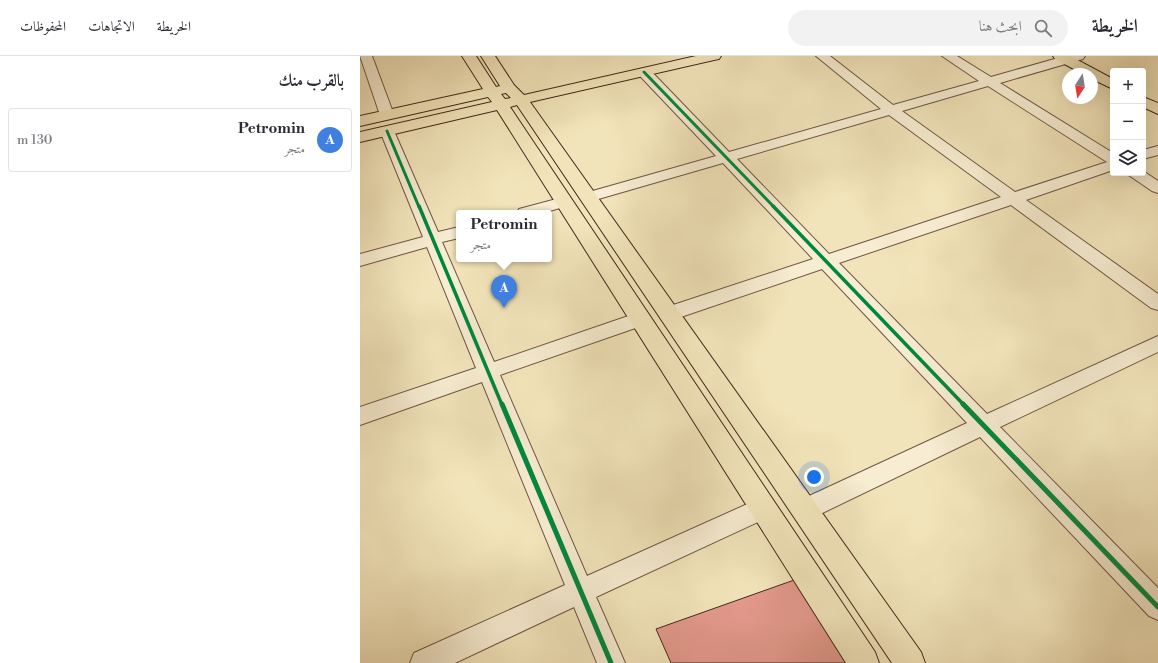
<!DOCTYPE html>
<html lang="ar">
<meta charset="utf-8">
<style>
body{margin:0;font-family:"Libre Bodoni",Amiri,serif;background:#f2f2f3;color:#2b2b33;direction:rtl}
.controls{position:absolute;right:12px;top:12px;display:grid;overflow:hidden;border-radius:4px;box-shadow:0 4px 16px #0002}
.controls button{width:36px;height:36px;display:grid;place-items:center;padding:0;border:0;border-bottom:1px solid #e1e1e2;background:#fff;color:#2b2b33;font:20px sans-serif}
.compass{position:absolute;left:702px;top:12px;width:36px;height:36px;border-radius:50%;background:#fff;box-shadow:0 4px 16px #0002;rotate:192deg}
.you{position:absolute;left:454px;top:421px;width:14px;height:14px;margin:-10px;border:3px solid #fff;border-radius:50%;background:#1a73e8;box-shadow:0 0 0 6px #1a73e833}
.badge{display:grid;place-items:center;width:26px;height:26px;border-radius:50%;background:#8f2418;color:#fff;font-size:13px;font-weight:700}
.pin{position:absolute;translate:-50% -33px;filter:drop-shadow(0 1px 2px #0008)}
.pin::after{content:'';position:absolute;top:21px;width:14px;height:12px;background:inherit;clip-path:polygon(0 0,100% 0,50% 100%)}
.popup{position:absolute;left:96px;top:154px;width:96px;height:52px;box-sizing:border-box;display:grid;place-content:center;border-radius:4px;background:#fff;filter:drop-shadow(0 1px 3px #0005);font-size:13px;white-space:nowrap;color:#7c7c81}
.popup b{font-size:15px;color:#2b2b33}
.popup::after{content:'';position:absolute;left:50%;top:100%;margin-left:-8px;border:8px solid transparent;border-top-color:#fff}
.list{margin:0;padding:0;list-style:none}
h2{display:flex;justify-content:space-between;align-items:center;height:52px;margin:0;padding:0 16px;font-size:17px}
h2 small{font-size:13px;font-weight:400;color:#7c7c81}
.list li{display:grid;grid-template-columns:26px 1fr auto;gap:12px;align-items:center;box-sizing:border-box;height:64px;margin:0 8px 8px;padding:0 8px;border:1px solid #e1e1e2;border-radius:4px}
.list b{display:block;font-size:15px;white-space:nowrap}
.list p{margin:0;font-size:13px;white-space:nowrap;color:#7c7c81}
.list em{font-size:13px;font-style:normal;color:#7c7c81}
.icon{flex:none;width:22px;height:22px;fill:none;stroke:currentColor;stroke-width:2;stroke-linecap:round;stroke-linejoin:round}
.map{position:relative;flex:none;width:798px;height:607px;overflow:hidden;direction:ltr}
header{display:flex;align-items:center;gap:24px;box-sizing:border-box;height:56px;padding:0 20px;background:#fff;border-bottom:1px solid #e1e1e2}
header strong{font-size:19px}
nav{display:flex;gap:22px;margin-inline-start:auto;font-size:14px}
.search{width:280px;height:36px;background:#f2f2f3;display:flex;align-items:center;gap:10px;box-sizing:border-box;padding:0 14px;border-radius:22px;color:#7c7c81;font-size:15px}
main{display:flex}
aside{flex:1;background:#fff}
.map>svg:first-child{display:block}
.building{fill:#e3998c;stroke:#45271c}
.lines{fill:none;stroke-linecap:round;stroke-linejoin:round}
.minor-casing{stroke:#705644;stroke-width:2}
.major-casing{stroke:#45271c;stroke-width:2}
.minor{fill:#f7edd2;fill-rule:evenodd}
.major{fill:#f2e4ba;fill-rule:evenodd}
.cycleway-far2-casing{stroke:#f7edd2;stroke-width:5}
.cycleway-far1-casing{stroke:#f7edd2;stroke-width:6}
.cycleway-casing{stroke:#f7edd2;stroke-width:8}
.cycleway-far2{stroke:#00873e;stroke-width:3}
.cycleway-far1{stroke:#00873e;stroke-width:3.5}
.cycleway{stroke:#00873e;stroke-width:5}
</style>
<header>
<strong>الخريطة</strong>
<div class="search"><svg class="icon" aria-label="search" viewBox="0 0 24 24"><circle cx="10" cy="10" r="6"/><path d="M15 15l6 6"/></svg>ابحث هنا</div>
<nav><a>الخريطة</a><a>الاتجاهات</a><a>المحفوظات</a></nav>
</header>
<main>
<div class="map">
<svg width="798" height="607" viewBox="0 0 798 607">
<rect width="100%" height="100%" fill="#f2e4ba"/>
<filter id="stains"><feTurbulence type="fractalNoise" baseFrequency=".005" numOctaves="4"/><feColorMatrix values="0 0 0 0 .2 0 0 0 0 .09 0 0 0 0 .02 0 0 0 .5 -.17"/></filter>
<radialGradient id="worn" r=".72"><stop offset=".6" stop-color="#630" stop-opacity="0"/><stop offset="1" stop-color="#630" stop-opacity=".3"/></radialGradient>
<!-- building -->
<path class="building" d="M 437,523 L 494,607 L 311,607 L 296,573 Z"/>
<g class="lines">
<!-- minor casing -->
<g class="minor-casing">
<path id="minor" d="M 0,0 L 12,0 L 34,59 L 32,62 L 27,63 L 22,62 L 20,59 Z
M 456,0 L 470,0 L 533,49 L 619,25 L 582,0 L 597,0 L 631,21 L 705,0 L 725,0 L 723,3 L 640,27 L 753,97 L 753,114 L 666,144 L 798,238 L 798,254 L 791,252 L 651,149 L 479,207 L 627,358 L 798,280 L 798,296 L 640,371 L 798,532 L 798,564 L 789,560 L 620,381 L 452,462 L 444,465 L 436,462 L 432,454 L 436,446 L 607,367 L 462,213 L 315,263 L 308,265 L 301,263 L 299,258 L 301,253 L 453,203 L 363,107 L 228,146 L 222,144 L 220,141 L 222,138 L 356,100 L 279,19 L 278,16 L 279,13 L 289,13 L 369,96 L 521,53 ZM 628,30 L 747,106 L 655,136 L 542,55 ZM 529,59 L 641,141 L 469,198 L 377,103 Z
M 27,71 L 32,72 L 34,75 L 78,176 L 99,171 L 99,182 L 82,186 L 134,306 L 280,256 L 287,258 L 289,263 L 287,268 L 140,319 L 227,520 L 403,441 L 411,444 L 415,452 L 411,460 L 236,541 L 265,607 L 237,607 L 214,551 L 95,607 L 50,607 L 54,597 L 205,529 L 122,326 L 0,369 L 0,351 L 116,312 L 67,191 L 0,210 L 0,198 L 63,181 L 20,75 L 22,72 Z
M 798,90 L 798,99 L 783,103 L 783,94 Z
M 783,115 L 798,125 L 798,137 L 792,135 L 770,120 L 767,117 L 783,117 Z
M 204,141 L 210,143 L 212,146 L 210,149 L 183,157 L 157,157 L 159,153 Z"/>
</g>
<!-- major casing -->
<g class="major-casing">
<path id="major" d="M 102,0 L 116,0 L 136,31 L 140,30 L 121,0 L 135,0 L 154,29 L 164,39 L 336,0 L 361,0 L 359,3 L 354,4 L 170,46 L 561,596 L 565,607 L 532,607 L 157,49 L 150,51 L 515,596 L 519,607 L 486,607 L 137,54 L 0,86 L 0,76 L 132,46 L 128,41 L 0,70 L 0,60 L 123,33 ZM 146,37 L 151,42 L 145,43 L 141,38 Z
M 693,0 L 710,0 L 753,23 L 753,33 L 732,23 L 732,18 L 723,18 L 695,3 Z
M 783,41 L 798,47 L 798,58 L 783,51 Z"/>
</g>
<!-- minor -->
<use href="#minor" class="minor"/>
<!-- major -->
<use href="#major" class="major"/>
<!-- cycleway-far2 casing -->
<g class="cycleway-far2-casing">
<path id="cycleway-far2" d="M 284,16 L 414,151
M 27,75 L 59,151"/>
</g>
<!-- cycleway-far1 casing -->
<g class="cycleway-far1-casing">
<path id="cycleway-far1" d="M 59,150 L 142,349
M 413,150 L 604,349"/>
</g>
<!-- cycleway casing -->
<g class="cycleway-casing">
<path id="cycleway" d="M 142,348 L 251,607
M 603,348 L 798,551"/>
</g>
<!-- cycleway-far2 -->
<use href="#cycleway-far2" class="cycleway-far2"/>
<!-- cycleway-far1 -->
<use href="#cycleway-far1" class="cycleway-far1"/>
<!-- cycleway -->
<use href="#cycleway" class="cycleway"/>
</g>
<rect width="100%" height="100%" filter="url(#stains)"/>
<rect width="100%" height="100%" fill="url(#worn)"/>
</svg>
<div class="controls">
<button>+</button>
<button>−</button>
<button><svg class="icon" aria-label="layers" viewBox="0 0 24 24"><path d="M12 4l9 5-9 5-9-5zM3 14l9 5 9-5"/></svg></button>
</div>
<svg class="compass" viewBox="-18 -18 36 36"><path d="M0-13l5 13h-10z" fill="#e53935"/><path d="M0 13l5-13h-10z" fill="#7c7c81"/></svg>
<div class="you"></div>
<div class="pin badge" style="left:144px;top:252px;background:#3f7fe0">A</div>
<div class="popup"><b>Petromin</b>متجر</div>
</div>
<aside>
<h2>بالقرب منك<small></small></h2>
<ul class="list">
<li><span class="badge" style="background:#3f7fe0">A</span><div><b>Petromin</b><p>متجر</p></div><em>130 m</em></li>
</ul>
</aside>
</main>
